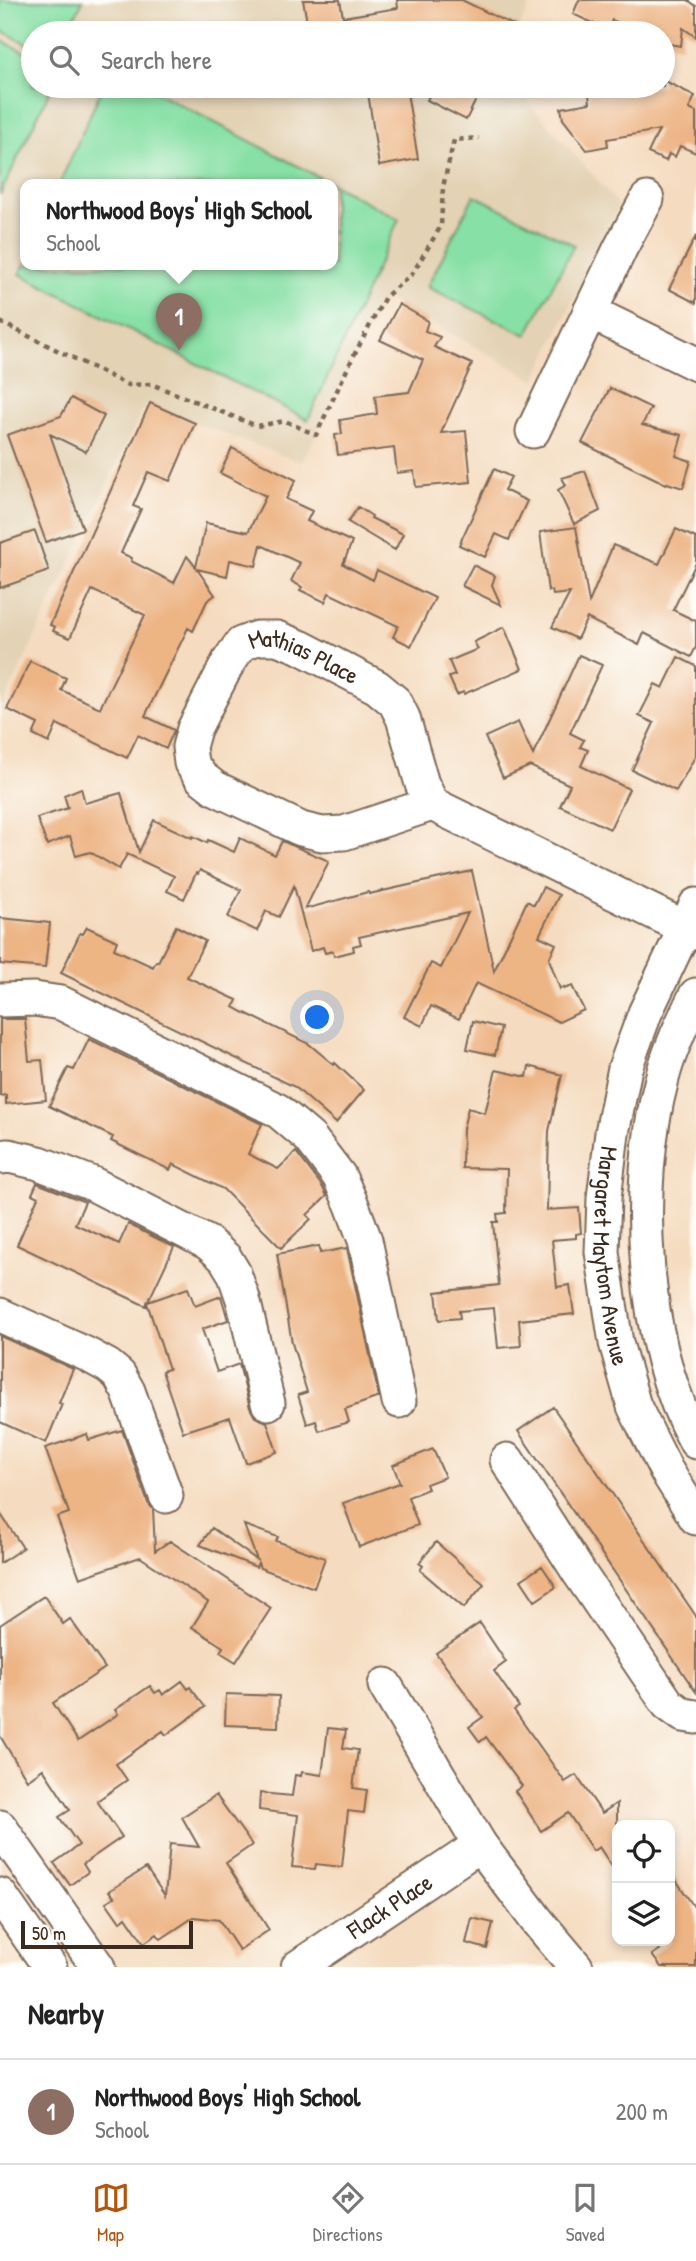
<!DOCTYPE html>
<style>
body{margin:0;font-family:"Patrick Hand",sans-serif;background:#f2f2f2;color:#222}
.controls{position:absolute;right:21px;bottom:21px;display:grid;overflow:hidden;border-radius:14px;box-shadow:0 4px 10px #0003}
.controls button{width:63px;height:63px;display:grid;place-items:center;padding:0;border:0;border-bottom:2px solid #e0e0e0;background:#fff;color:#222;font:35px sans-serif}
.scale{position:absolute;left:21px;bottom:18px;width:172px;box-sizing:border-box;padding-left:7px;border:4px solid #3b2a1e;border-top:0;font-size:19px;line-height:24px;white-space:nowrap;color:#3b2a1e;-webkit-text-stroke:5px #fdfcf7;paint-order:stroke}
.you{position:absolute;left:318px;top:1018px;width:24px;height:24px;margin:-18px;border:5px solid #fff;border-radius:50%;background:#1a73e8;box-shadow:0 0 0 10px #1a73e833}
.badge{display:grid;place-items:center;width:46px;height:46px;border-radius:50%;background:#b45309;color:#fff;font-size:23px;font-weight:700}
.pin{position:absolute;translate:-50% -58px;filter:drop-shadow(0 2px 4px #0008)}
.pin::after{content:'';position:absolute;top:37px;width:24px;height:21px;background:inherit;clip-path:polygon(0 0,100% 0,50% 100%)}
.popup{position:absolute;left:20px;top:179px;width:318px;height:91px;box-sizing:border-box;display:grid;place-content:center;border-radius:14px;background:#fff;filter:drop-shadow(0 2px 5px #0005);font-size:23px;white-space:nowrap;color:#767676}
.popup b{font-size:26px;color:#222}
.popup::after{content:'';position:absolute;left:50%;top:100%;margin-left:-14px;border:14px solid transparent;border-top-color:#fff}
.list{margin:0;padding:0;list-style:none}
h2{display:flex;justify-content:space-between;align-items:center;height:91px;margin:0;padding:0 28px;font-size:30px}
h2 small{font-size:23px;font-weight:400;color:#767676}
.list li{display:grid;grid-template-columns:46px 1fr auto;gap:21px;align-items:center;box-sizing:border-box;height:105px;padding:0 28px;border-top:2px solid #e0e0e0}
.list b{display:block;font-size:26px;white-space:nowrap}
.list p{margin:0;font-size:23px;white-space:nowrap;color:#767676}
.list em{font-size:23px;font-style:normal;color:#767676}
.icon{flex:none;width:38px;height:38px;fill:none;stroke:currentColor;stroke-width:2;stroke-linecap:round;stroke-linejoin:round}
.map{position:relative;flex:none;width:696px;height:1967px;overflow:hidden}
.search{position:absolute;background:#fff;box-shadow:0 4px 10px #0003;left:21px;right:21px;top:21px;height:77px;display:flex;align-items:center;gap:18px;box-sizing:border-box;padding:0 24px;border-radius:38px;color:#767676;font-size:26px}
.sheet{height:196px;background:#fff}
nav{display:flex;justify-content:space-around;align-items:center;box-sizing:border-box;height:98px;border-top:2px solid #e0e0e0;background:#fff;font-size:19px;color:#767676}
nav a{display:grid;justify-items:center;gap:4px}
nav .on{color:#b45309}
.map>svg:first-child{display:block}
.built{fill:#e3d2b4;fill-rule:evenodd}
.green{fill:#87e0a5;stroke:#618562;stroke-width:2}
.building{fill:#edb484}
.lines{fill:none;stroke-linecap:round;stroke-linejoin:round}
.minor-casing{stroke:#7c6857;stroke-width:37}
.path{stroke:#7c6857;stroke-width:4.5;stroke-dasharray:5 5;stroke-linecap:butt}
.minor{stroke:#fff;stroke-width:33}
.labels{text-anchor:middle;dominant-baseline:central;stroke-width:5;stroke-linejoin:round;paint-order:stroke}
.street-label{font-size:24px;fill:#3b2a1e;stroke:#fdfcf7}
</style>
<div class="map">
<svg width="696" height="1967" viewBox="0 0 696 1967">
<rect width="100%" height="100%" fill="#fdfcf7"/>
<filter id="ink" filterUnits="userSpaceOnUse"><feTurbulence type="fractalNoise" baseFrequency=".0143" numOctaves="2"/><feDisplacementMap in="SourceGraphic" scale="14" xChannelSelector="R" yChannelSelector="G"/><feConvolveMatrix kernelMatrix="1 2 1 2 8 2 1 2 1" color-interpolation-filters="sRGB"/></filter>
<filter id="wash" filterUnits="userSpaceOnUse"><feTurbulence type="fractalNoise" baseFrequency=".00686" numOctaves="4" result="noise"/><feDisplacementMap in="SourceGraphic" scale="28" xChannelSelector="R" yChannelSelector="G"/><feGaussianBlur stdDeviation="1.57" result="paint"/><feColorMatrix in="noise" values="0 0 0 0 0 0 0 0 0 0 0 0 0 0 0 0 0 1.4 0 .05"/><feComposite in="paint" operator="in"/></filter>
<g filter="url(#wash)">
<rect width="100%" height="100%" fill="#f5dcc0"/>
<!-- built -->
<path class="built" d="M 0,0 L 532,0 L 516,33 L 33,33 L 33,86 L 514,86 L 619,205 L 535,380 L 385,297 L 302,462 L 195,423 L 150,403 L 143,409 L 0,711 ZM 25,185 L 333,185 L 333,265 L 25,265 Z"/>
<!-- green -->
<path class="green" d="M 0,0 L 83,0 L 67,33 L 33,33 L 33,47 L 0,30 Z
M 0,40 L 33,56 L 33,86 L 52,86 L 0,195 Z
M 103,86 L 145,86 L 399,219 L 308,420 L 20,274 L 25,263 L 25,265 L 333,265 L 333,185 L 59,185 Z
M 474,195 L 574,245 L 527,335 L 427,287 Z"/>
<g id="blocks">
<!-- building -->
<path class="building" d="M 303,0 L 340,0 L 343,17 L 398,8 L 397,0 L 462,0 L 529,33 L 309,33 Z
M 579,0 L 688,0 L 696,6 L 696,37 L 683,28 L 681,46 L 663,43 L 663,33 L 642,33 L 612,20 L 607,30 L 573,14 Z
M 663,80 L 695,96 L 689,109 L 696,112 L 696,153 L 680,146 L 675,157 L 669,154 L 666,161 L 648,153 L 659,130 L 607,139 L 608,146 L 587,150 L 563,119 L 561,108 L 590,103 L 588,86 L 663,86 Z
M 367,86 L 406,86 L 418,159 L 379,166 Z
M 434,86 L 483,86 L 466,120 L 427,100 Z
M 696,236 L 696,303 L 669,289 Z
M 399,304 L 428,321 L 425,331 L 440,337 L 434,347 L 472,364 L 441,433 L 466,431 L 471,482 L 416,487 L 414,471 L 397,473 L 394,448 L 338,455 L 335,435 L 342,434 L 340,420 L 377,414 L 375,396 L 409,392 L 423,360 L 380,340 Z
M 610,388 L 651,408 L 642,425 L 682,435 L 676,456 L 691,461 L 683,488 L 667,483 L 666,484 L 582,443 Z
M 71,398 L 104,416 L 86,452 L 50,434 L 83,529 L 46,542 L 7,435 L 61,416 Z
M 150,403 L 195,423 L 170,481 L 148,472 L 133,506 L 141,509 L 121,553 L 132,558 L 131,561 L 174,583 L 187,556 L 196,567 L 206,523 L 248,532 L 266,496 L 220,473 L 232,448 L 296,480 L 286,499 L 312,511 L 307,521 L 352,542 L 343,564 L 373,580 L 377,570 L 435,598 L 411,646 L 393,637 L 398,626 L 329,593 L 325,602 L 300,590 L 302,587 L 291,581 L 300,563 L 261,545 L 256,566 L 230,560 L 227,576 L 197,569 L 215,595 L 207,601 L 193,631 L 188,628 L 145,716 L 174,730 L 166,749 L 138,735 L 127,758 L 57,724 L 49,743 L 33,735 L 38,724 L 7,709 L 30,661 L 66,678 L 61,690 L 100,708 L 145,615 L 92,590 L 70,638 L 53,631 L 55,627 L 50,625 Z
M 494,469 L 511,477 L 504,490 L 527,501 L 509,540 L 496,534 L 485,557 L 459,545 Z
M 585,471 L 600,511 L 574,524 L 558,490 L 566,485 L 562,478 Z
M 358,507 L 372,516 L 371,518 L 403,534 L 395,550 L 348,522 Z
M 576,527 L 589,603 L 613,545 L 659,564 L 676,529 L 696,538 L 696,563 L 673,610 L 696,621 L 696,647 L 691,657 L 644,633 L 639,645 L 587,618 L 577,639 L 552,627 L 570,593 L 553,595 L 552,590 L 548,591 L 540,532 Z
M 35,531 L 49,571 L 0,588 L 0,543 Z
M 473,565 L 495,576 L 492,585 L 501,605 L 462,586 Z
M 504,627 L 522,669 L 464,694 L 463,692 L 457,695 L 449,677 L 455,675 L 449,661 L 478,649 L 474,642 Z
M 579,655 L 602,665 L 570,733 L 584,740 L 580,747 L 588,750 L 581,766 L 629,789 L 610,829 L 560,806 L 570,785 L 530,766 L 503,778 L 485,737 L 518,722 L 533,755 Z
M 678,657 L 696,666 L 696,755 L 676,791 L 632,770 L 654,723 L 639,716 L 655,684 L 663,688 Z
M 81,788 L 85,803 L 121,793 L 139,852 L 154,820 L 192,838 L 193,836 L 207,843 L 208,840 L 234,852 L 240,838 L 275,855 L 282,841 L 329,861 L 305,909 L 368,892 L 369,894 L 472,871 L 494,971 L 527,901 L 534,905 L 543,887 L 559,895 L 539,936 L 556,944 L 549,959 L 560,989 L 564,987 L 564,989 L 572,986 L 584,1010 L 559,1022 L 476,983 L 459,1019 L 431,1006 L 422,1026 L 404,1017 L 431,963 L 441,968 L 468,913 L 359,937 L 361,944 L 353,946 L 354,951 L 334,956 L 333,951 L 325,953 L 323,947 L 311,951 L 294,886 L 279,917 L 266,911 L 257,931 L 228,917 L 241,890 L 200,870 L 198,874 L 196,873 L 184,899 L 167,891 L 174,876 L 127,854 L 119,869 L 90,852 L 76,856 L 70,836 L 47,845 L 37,818 L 68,808 L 64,795 Z
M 0,918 L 50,923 L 45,968 L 0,964 Z
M 176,926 L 205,941 L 187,977 L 237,1000 L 234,1007 L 243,1012 L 309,1044 L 334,1065 L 335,1063 L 364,1090 L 336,1123 L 295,1087 L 61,973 L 80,933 L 83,934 L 87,927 L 117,941 L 114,949 L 153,967 L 156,961 L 158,962 Z
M 0,1019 L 25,1019 L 29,1061 L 42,1060 L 46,1100 L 6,1104 L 6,1095 L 0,1096 Z
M 473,1021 L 501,1028 L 495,1055 L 467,1049 Z
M 89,1039 L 262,1124 L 248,1154 L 278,1169 L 296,1152 L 322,1186 L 327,1196 L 307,1215 L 311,1219 L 281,1248 L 223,1189 L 173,1164 L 170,1170 L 111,1141 L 113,1137 L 49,1106 L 68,1068 L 74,1070 Z
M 529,1066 L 562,1075 L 549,1131 L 547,1210 L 579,1208 L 581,1233 L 576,1234 L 576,1238 L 552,1240 L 557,1287 L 570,1285 L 574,1314 L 519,1320 L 521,1346 L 498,1348 L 494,1308 L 459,1311 L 460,1318 L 439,1320 L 436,1292 L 499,1285 L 493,1222 L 498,1222 L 497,1214 L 506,1213 L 507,1169 L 462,1168 L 463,1129 L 468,1108 L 485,1113 L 496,1070 L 527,1077 Z
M 37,1183 L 85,1202 L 75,1224 L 119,1244 L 128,1224 L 174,1247 L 148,1302 L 188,1288 L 195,1306 L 221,1296 L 228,1320 L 202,1329 L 217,1372 L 239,1364 L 250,1408 L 255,1417 L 267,1422 L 277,1452 L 246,1463 L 230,1417 L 183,1432 L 162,1371 L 169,1369 L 147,1303 L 146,1306 L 17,1245 L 38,1197 L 32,1194 Z
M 319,1246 L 320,1253 L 347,1248 L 379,1397 L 345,1409 L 349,1422 L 319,1431 L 316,1421 L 307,1424 L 298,1395 L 307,1392 L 292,1343 L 277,1254 Z
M 0,1336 L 73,1369 L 59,1403 L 62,1404 L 46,1443 L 0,1422 Z
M 553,1407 L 696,1616 L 696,1692 L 518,1431 Z
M 122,1430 L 148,1503 L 153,1509 L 155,1551 L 170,1541 L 271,1608 L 236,1662 L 220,1652 L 223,1647 L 192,1627 L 208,1602 L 140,1557 L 80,1578 L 57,1517 L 69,1513 L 45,1448 L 87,1434 L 89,1440 Z
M 433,1449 L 445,1477 L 426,1484 L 428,1489 L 408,1497 L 418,1525 L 359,1547 L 343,1503 L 400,1483 L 393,1465 Z
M 0,1513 L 23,1548 L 0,1563 Z
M 244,1525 L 278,1537 L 276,1541 L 325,1558 L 314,1588 L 260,1568 L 258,1563 L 256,1567 L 200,1545 L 212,1528 L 257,1560 Z
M 436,1542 L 484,1584 L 464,1608 L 420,1570 L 423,1566 L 419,1563 Z
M 542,1566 L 556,1587 L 535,1601 L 521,1580 Z
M 44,1596 L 63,1624 L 70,1619 L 105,1668 L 53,1703 L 78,1741 L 118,1714 L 115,1710 L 150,1686 L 155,1693 L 160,1690 L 163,1695 L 182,1681 L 188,1689 L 190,1687 L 205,1707 L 166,1735 L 163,1731 L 116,1764 L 127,1780 L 97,1801 L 122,1837 L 83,1864 L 88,1872 L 70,1885 L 54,1863 L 79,1845 L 59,1817 L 70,1810 L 43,1769 L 27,1780 L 0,1736 L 0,1625 Z
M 480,1623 L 506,1662 L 494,1671 L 519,1707 L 514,1710 L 565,1782 L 576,1775 L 602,1813 L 617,1803 L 617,1874 L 599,1847 L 593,1851 L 568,1813 L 541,1831 L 515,1791 L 522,1786 L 486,1737 L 480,1742 L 469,1727 L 483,1717 L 436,1653 Z
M 226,1694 L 279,1696 L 278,1727 L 225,1725 Z
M 328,1728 L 346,1730 L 343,1748 L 358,1750 L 353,1788 L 367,1790 L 364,1813 L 348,1811 L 342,1867 L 316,1864 L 315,1869 L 292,1867 L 298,1815 L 259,1810 L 260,1793 L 292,1796 L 295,1775 L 301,1776 L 302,1772 L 322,1775 Z
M 216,1795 L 252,1845 L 226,1863 L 269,1930 L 239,1950 L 219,1920 L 194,1917 L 161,1939 L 157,1934 L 144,1943 L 126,1917 L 120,1922 L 106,1902 L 114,1897 L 109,1891 L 146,1868 L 165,1896 L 170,1844 L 199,1847 L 182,1817 Z
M 670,1871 L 696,1910 L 696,1967 L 661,1967 L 652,1955 L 670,1943 Z
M 472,1918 L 493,1923 L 487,1949 L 466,1943 Z"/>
</g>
</g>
<g filter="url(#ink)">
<use href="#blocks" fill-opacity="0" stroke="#7c6857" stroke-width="2"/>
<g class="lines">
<!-- minor casing -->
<g class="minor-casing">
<g id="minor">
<path d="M 590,312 L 696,364"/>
<path d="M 533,431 L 621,247 L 647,199"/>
<path id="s1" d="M 432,804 L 344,833 L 322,834 L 301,829 L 215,788 L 201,777 L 191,763 L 189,747 L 194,729 L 229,661 L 241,644 L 257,638 L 277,638 L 300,647 L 377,687 L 395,702 L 403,718 L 422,784 L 432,804 L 696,933"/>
<path id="s2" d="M 696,905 L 645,1013 L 625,1068 L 612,1133 L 604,1198 L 602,1252 L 616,1343 L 634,1406 L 666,1470 L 696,1518"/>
<path d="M 696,995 C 683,1021 669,1050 662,1079 C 633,1187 641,1342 696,1442"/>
<path d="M 0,1000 L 34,999 L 61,1003 L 277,1110 L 310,1138 L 339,1176 L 352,1205 L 365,1240 L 399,1401"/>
<path d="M 0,1157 L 9,1156 L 39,1163 L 93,1184 L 208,1243 L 225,1258 L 234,1273 L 243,1299 L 268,1403"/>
<path d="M 0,1315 L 86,1354 L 108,1366 L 119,1375 L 128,1391 L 166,1496"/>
<path d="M 507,1460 L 580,1574 L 668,1704 L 683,1715 L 696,1717"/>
<path d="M 385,1685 L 480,1845 L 538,1922 L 576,1967"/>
<path d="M 0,1827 L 98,1967"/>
<path d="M 0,1895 L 50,1967"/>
<path id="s3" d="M 298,1967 L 480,1845"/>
</g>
</g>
<!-- path -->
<path class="path" d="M 0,322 L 128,385 L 151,384 L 257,426 L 285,421 L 316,435 L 352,359 L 385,297 L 412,274 L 441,226 L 443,187 L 454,140 L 479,138"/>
<!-- minor -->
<use href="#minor" class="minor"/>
</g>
</g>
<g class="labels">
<!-- street labels -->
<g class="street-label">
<text stroke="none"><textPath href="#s1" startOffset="466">Mathias Place</textPath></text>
<text stroke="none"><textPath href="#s2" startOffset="368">Margaret Maytom Avenue</textPath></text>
<text stroke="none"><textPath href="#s3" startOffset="110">Flack Place</textPath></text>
</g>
</g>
</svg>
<div class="controls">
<button><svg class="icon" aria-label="locate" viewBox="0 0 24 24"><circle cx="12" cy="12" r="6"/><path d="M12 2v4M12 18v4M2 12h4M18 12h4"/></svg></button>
<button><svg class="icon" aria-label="layers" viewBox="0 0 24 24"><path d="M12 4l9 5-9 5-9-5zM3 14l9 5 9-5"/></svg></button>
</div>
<div class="scale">50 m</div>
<div class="you"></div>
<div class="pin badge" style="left:179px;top:351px;background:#8d6e63">1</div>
<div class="popup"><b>Northwood Boys' High School</b>School</div>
<div class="search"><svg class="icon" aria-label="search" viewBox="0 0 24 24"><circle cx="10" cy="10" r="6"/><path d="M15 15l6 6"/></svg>Search here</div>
</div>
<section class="sheet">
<h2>Nearby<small></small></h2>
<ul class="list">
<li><span class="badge" style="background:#8d6e63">1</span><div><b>Northwood Boys' High School</b><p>School</p></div><em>200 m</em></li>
</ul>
</section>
<nav>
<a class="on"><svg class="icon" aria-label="map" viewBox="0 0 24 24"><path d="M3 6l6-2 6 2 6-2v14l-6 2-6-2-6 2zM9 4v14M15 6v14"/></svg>Map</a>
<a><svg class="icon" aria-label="directions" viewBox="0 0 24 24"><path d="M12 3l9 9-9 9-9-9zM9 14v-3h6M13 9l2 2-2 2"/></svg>Directions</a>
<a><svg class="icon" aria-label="saved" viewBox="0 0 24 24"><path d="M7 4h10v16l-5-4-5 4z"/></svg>Saved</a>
</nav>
